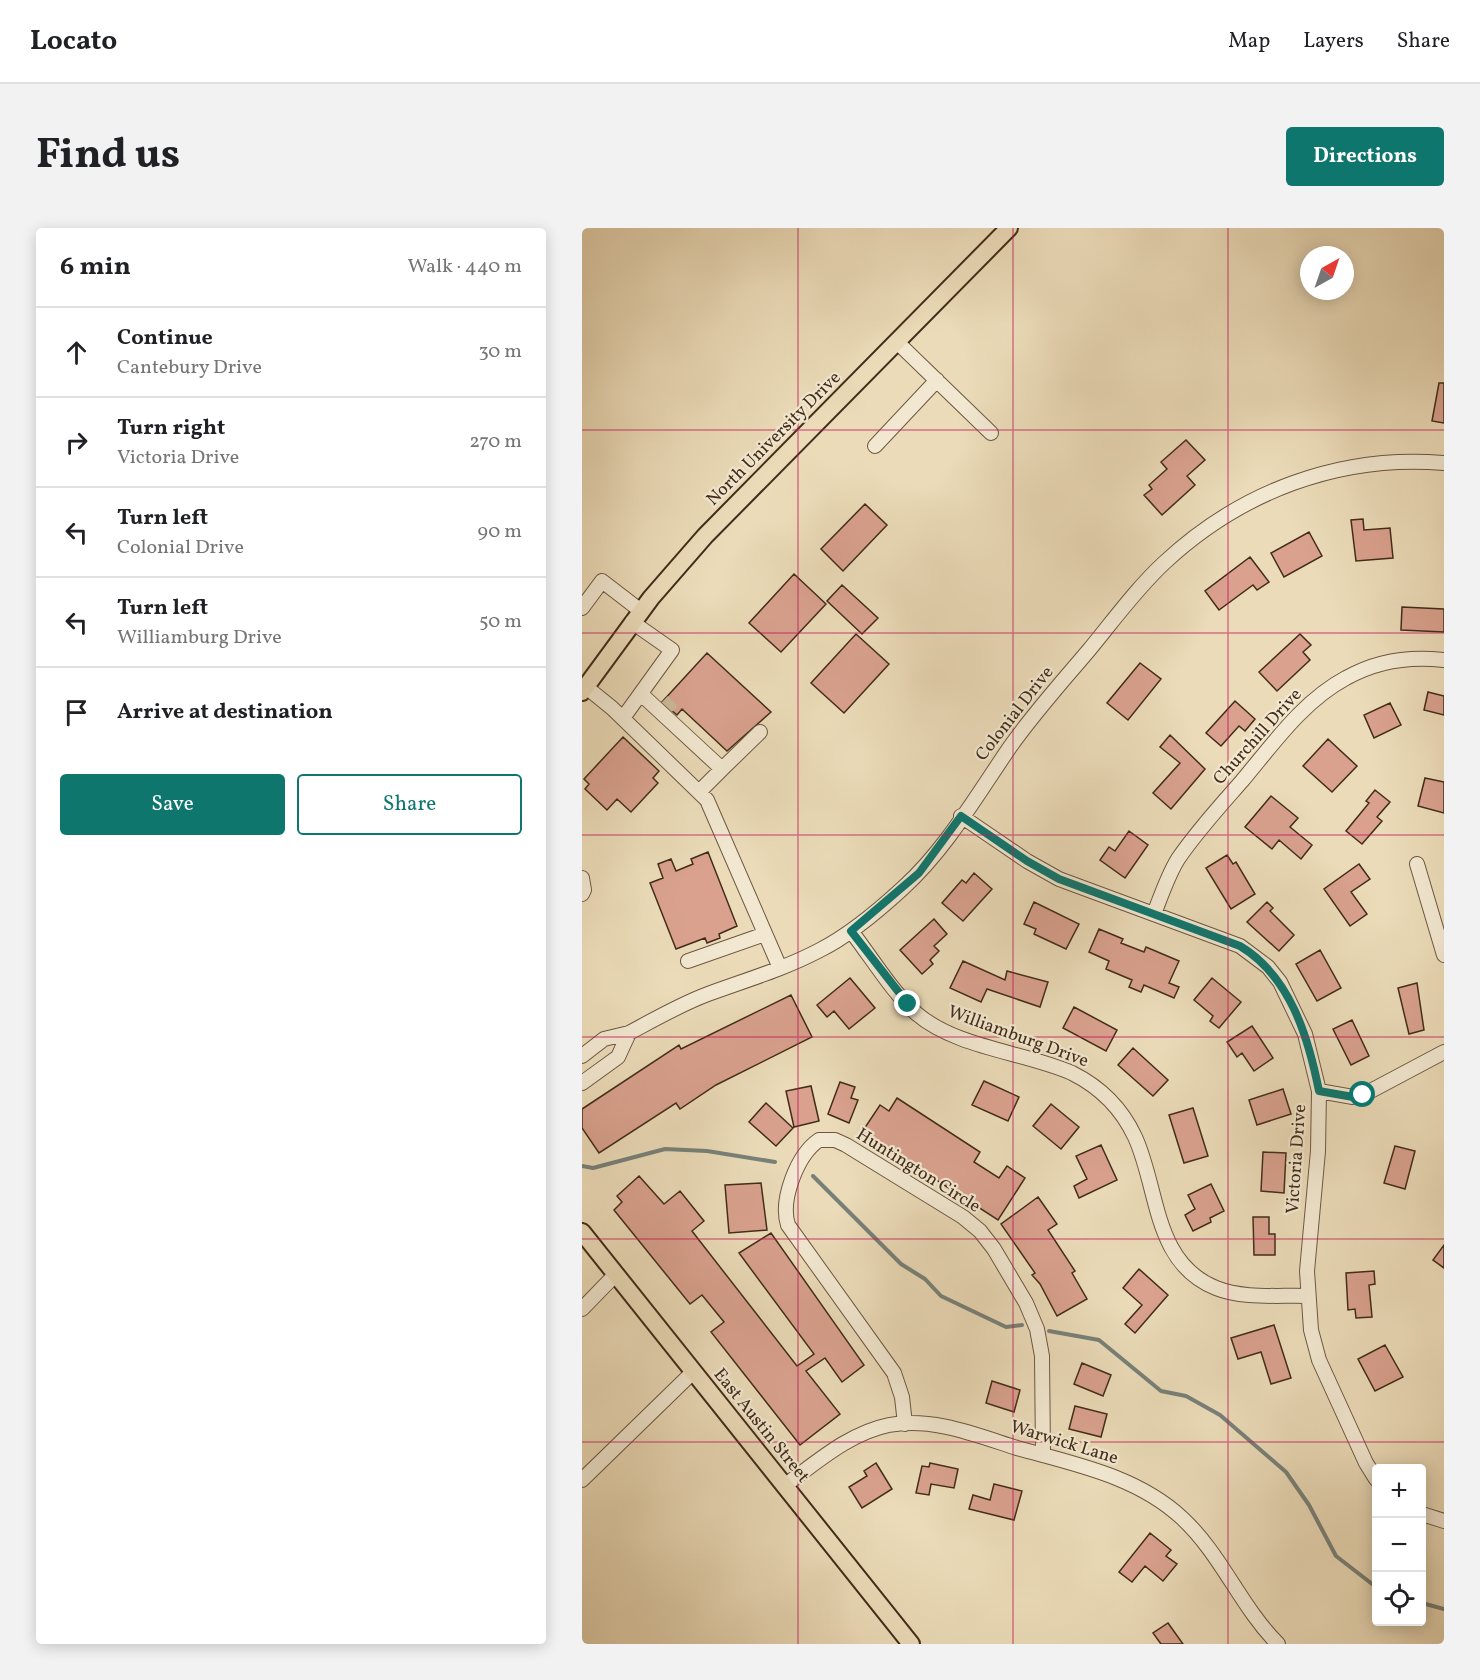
<!DOCTYPE html>
<meta charset="utf-8">
<style>
body{margin:0;font-family:Vollkorn,serif;background:#f2f2f2;color:#202124}
.controls{position:absolute;right:18px;bottom:18px;display:grid;overflow:hidden;border-radius:6px;box-shadow:0 3px 15px #0003}
.controls button{width:54px;height:54px;display:grid;place-items:center;padding:0;border:0;border-bottom:2px solid #e0e0e0;background:#fff;color:#202124;font:30px sans-serif}
.compass{position:absolute;left:718px;top:18px;width:54px;height:54px;border-radius:50%;background:#fff;box-shadow:0 3px 15px #0003;rotate:40deg}
.stop{position:absolute;width:18px;height:18px;margin:-14px;border:4px solid #0f766e;border-radius:50%;background:#fff}
.stop.end{background:#0f766e;border-color:#fff;box-shadow:0 2px 6px #0008}
.list{margin:0;padding:0;list-style:none}
h2{display:flex;justify-content:space-between;align-items:center;height:78px;margin:0;padding:0 24px;font-size:26px}
h2 small{font-size:20px;font-weight:400;color:#757577}
.list li{display:grid;grid-template-columns:39px 1fr auto;gap:18px;align-items:center;box-sizing:border-box;height:90px;padding:0 24px;border-top:2px solid #e0e0e0}
.list b{display:block;font-size:22px;white-space:nowrap}
.list p{margin:0;font-size:20px;white-space:nowrap;color:#757577}
.list em{font-size:20px;font-style:normal;color:#757577}
.actions{display:flex;gap:12px;padding:18px 24px}
.actions a{flex:1;padding:14px 0;border:2px solid #0f766e;border-radius:6px;text-align:center;font-size:21px;color:#0f766e}
.actions .main{background:#0f766e;color:#fff}
.icon{flex:none;width:33px;height:33px;fill:none;stroke:currentColor;stroke-width:2;stroke-linecap:round;stroke-linejoin:round}
.map{position:relative;flex:none;width:862px;height:1416px;overflow:hidden;border-radius:6px}
header{display:flex;align-items:center;gap:36px;box-sizing:border-box;height:84px;padding:0 30px;background:#fff;border-bottom:2px solid #e0e0e0}
header strong{font-size:28px}
nav{display:flex;gap:33px;margin-inline-start:auto;font-size:21px}
.intro{display:flex;align-items:center;justify-content:space-between;box-sizing:border-box;height:144px;padding:0 36px}
h1{margin:0;font-size:42px}
.button{padding:15px 27px;border-radius:6px;background:#0f766e;color:#fff;font-size:21px;font-weight:700}
main{display:flex;gap:36px;padding:0 36px}
aside{flex:1;background:#fff;border-radius:6px;box-shadow:0 3px 15px #0003}
.map>svg:first-child{display:block}
.lines{fill:none;stroke-linecap:round;stroke-linejoin:round}
.stream{stroke:#788179;stroke-width:4}
.building{fill:#d9a18e;stroke:#422c1a;stroke-width:1.5}
.minor-tunnel{stroke:#c9b898;stroke-width:14;stroke-dasharray:14 7;stroke-linecap:butt}
.minor-casing{stroke:#6c5842;stroke-width:16}
.major-casing{stroke:#422c1a;stroke-width:20}
.minor{stroke:#f2e8d1;stroke-width:14}
.major{stroke:#ebdbb8;stroke-width:16}
.route{stroke:#0f766e;stroke-width:8}
.grid{fill:none;stroke:#c2185b;stroke-width:1.5;stroke-opacity:0.55}
.labels{text-anchor:middle;dominant-baseline:central;stroke-width:4.5;stroke-linejoin:round;paint-order:stroke}
.street-label{font-size:18px;fill:#422c1a;stroke:#f2e8d1}
</style>
<header>
<strong>Locato</strong>
<nav><a>Map</a><a>Layers</a><a>Share</a></nav>
</header>
<div class="intro"><h1>Find us</h1><a class="button">Directions</a></div>
<main>
<aside>
<h2>6 min<small>Walk · 440 m</small></h2>
<ul class="list">
<li><svg class="icon" aria-label="ahead" viewBox="0 0 24 24"><path d="M12 20V5M6 11l6-6 6 6"/></svg><div><b>Continue</b><p>Cantebury Drive</p></div><em>30 m</em></li>
<li><svg class="icon" aria-label="right" viewBox="0 0 24 24"><path d="M7 20v-9h11M14 6l5 5-5 5"/></svg><div><b>Turn right</b><p>Victoria Drive</p></div><em>270 m</em></li>
<li><svg class="icon" aria-label="left" viewBox="0 0 24 24"><path d="M17 20v-9H6M10 6l-5 5 5 5"/></svg><div><b>Turn left</b><p>Colonial Drive</p></div><em>90 m</em></li>
<li><svg class="icon" aria-label="left" viewBox="0 0 24 24"><path d="M17 20v-9H6M10 6l-5 5 5 5"/></svg><div><b>Turn left</b><p>Williamburg Drive</p></div><em>50 m</em></li>
<li><svg class="icon" aria-label="arrive" viewBox="0 0 24 24"><path d="M6 21V4h12l-3 4 3 4H6"/></svg><div><b>Arrive at destination</b></div></li>
</ul>
<div class="actions"><a class="main">Save</a><a>Share</a></div>
</aside>
<div class="map">
<svg width="862" height="1416" viewBox="0 0 862 1416">
<rect width="100%" height="100%" fill="#ebdbb8"/>
<filter id="stains"><feTurbulence type="fractalNoise" baseFrequency=".00333" numOctaves="4"/><feColorMatrix values="0 0 0 0 .2 0 0 0 0 .09 0 0 0 0 .02 0 0 0 .5 -.17"/></filter>
<radialGradient id="worn" r=".72"><stop offset=".6" stop-color="#630" stop-opacity="0"/><stop offset="1" stop-color="#630" stop-opacity=".3"/></radialGradient>
<g class="lines">
<!-- stream -->
<path class="stream" d="M 0,938 L 11,940 L 83,921 L 125,923 L 193,934
M 231,948 L 319,1036 L 343,1051 L 359,1068 L 424,1099 L 440,1097
M 467,1103 L 517,1112 L 579,1163 L 604,1168 L 638,1187 L 704,1244 L 727,1277 L 754,1328 L 794,1359
M 840,1375 L 862,1381"/>
</g>
<!-- building -->
<path class="building" d="M 857,155 L 862,155 L 862,195 L 850,193 Z
M 604,212 L 623,232 L 605,248 L 613,257 L 580,287 L 562,267 L 570,261 L 567,257 L 585,241 L 579,234 Z
M 283,276 L 305,297 L 261,343 L 239,321 Z
M 781,291 L 782,302 L 808,300 L 811,330 L 774,333 L 769,292 Z
M 727,304 L 740,328 L 702,349 L 689,325 Z
M 668,329 L 687,354 L 675,362 L 671,357 L 637,382 L 623,363 Z
M 212,346 L 244,376 L 199,424 L 167,395 Z
M 260,357 L 296,390 L 280,406 L 245,373 Z
M 820,379 L 862,381 L 862,404 L 819,402 Z
M 274,406 L 307,436 L 262,485 L 229,455 Z
M 718,406 L 729,417 L 721,424 L 728,432 L 695,463 L 677,444 Z
M 125,425 L 189,484 L 145,523 L 100,481 L 95,487 L 80,474 Z
M 558,435 L 579,451 L 546,492 L 525,475 Z
M 846,464 L 862,468 L 862,487 L 842,482 Z
M 653,473 L 673,491 L 663,503 L 657,498 L 639,518 L 624,505 Z
M 808,475 L 819,497 L 792,510 L 782,487 Z
M 588,507 L 623,541 L 589,581 L 571,565 L 598,535 L 578,519 Z
M 41,509 L 77,543 L 71,550 L 76,555 L 49,584 L 35,571 L 25,582 L 3,561 L 7,556 L 2,551 Z
M 746,511 L 775,538 L 750,564 L 721,538 Z
M 843,550 L 862,554 L 862,585 L 836,578 Z
M 793,562 L 808,574 L 795,589 L 800,593 L 780,616 L 764,603 L 787,575 L 784,573 Z
M 689,568 L 716,590 L 708,599 L 730,617 L 719,631 L 697,612 L 690,621 L 663,599 Z
M 547,603 L 566,617 L 543,650 L 518,632 L 527,619 L 533,623 Z
M 126,624 L 155,698 L 137,706 L 138,710 L 125,715 L 123,710 L 94,721 L 68,655 L 81,650 L 76,636 L 89,631 L 94,643 L 111,636 L 109,631 Z
M 645,627 L 651,636 L 654,634 L 673,666 L 649,681 L 624,640 Z
M 777,636 L 788,651 L 769,664 L 785,686 L 768,698 L 742,661 Z
M 392,645 L 410,661 L 381,693 L 360,675 L 380,652 L 384,655 Z
M 452,674 L 497,696 L 484,721 L 452,706 L 454,701 L 442,696 Z
M 685,674 L 691,680 L 688,683 L 712,707 L 697,723 L 665,694 Z
M 352,691 L 365,706 L 352,718 L 357,723 L 348,732 L 351,736 L 340,746 L 318,722 Z
M 517,701 L 541,711 L 539,715 L 562,724 L 564,719 L 597,733 L 587,755 L 597,759 L 592,770 L 562,757 L 559,764 L 547,759 L 550,752 L 524,741 L 527,733 L 507,724 Z
M 738,722 L 759,760 L 735,773 L 714,736 Z
M 381,733 L 423,752 L 425,743 L 466,754 L 458,779 L 405,761 L 399,774 L 368,760 Z
M 268,750 L 293,780 L 267,801 L 252,783 L 245,789 L 235,777 Z
M 630,750 L 659,774 L 637,800 L 628,793 L 631,788 L 612,772 Z
M 835,755 L 842,802 L 827,806 L 816,760 Z
M 209,767 L 230,809 L 134,857 L 98,881 L 94,875 L 17,925 L 0,900 L 0,881 L 97,817 L 99,821 Z
M 492,779 L 535,802 L 524,823 L 481,800 Z
M 770,792 L 787,828 L 769,837 L 751,801 Z
M 670,798 L 691,830 L 672,843 L 660,825 L 655,829 L 645,814 Z
M 551,820 L 586,852 L 571,868 L 536,837 Z
M 402,853 L 437,869 L 426,893 L 390,877 Z
M 258,854 L 273,859 L 269,870 L 276,872 L 267,895 L 246,886 Z
M 229,858 L 237,893 L 212,899 L 204,863 Z
M 701,861 L 709,886 L 675,897 L 667,872 Z
M 315,870 L 398,924 L 392,934 L 417,950 L 425,938 L 443,950 L 416,992 L 280,904 L 298,877 L 307,883 Z
M 184,875 L 211,900 L 194,918 L 167,894 Z
M 469,876 L 497,899 L 479,921 L 451,898 Z
M 611,880 L 626,928 L 602,935 L 587,887 Z
M 519,917 L 535,952 L 497,970 L 492,958 L 505,951 L 494,928 Z
M 813,918 L 833,923 L 823,961 L 802,955 Z
M 681,924 L 704,925 L 702,965 L 679,963 Z
M 57,948 L 82,976 L 98,963 L 122,993 L 110,1003 L 215,1138 L 232,1126 L 157,1025 L 189,1005 L 282,1137 L 260,1154 L 243,1130 L 224,1143 L 258,1186 L 218,1217 L 129,1104 L 142,1094 L 120,1067 L 108,1076 L 32,982 L 40,974 L 35,968 Z
M 179,955 L 185,1002 L 147,1005 L 143,957 Z
M 629,956 L 642,983 L 628,990 L 629,994 L 611,1003 L 603,987 L 613,981 L 606,967 Z
M 456,969 L 475,996 L 466,1002 L 493,1043 L 490,1045 L 505,1071 L 475,1088 L 458,1056 L 450,1047 L 453,1045 L 419,996 Z
M 671,989 L 687,989 L 687,1006 L 693,1006 L 693,1027 L 672,1027 Z
M 862,1017 L 862,1040 L 851,1032 Z
M 557,1041 L 586,1067 L 553,1105 L 543,1096 L 560,1077 L 541,1060 Z
M 792,1043 L 793,1056 L 787,1057 L 790,1089 L 774,1090 L 773,1081 L 766,1082 L 764,1045 Z
M 692,1097 L 709,1150 L 689,1156 L 679,1124 L 656,1131 L 649,1110 Z
M 803,1117 L 821,1149 L 793,1163 L 776,1131 Z
M 500,1135 L 529,1147 L 521,1168 L 492,1156 Z
M 410,1153 L 438,1162 L 432,1184 L 404,1175 Z
M 493,1178 L 525,1186 L 519,1209 L 487,1201 Z
M 294,1235 L 310,1261 L 280,1280 L 267,1259 L 285,1248 L 282,1243 Z
M 348,1235 L 376,1241 L 372,1260 L 349,1256 L 347,1267 L 334,1265 L 340,1238 L 347,1239 Z
M 412,1256 L 440,1263 L 432,1292 L 387,1281 L 391,1267 L 408,1272 Z
M 568,1305 L 589,1322 L 584,1328 L 595,1336 L 581,1353 L 563,1338 L 550,1354 L 537,1344 Z
M 586,1395 L 601,1416 L 579,1416 L 571,1405 Z"/>
<g class="lines">
<!-- minor-tunnel -->
<path class="minor-tunnel" d="M 81,473 L 95,487"/>
<!-- minor casing -->
<g class="minor-casing">
<path id="minor" d="M 315,114 L 409,205
M 293,218 L 355,152
M 0,380 L 20,353 L 59,383
M 4,459 L 30,480 L 125,572 L 198,740
M 59,466 L 140,541 L 118,563
M 41,490 L 90,422 L 50,394
M 140,541 L 178,504
M 379,588 L 445,633 L 477,651 L 658,718 L 686,739 L 698,754 L 723,806 L 737,863 L 736,923 L 725,1043 L 729,1102 L 737,1132 L 784,1235 L 794,1251
M 835,636 L 862,727
M 0,650 L 2,662 L 0,666
M 572,686 C 579,668 586,647 596,631 C 615,603 638,578 660,553 C 691,516 721,473 764,450 C 794,433 828,428 862,432
M 269,703 C 290,730 310,764 335,786 C 375,820 442,824 490,845 C 518,859 540,881 553,909 C 577,961 571,1035 634,1060 C 661,1071 696,1067 725,1068
M 106,733 L 183,706
M 47,805 C 73,791 99,776 126,766 C 164,752 202,741 238,722 C 268,707 296,683 321,660 C 364,621 395,567 428,519 C 452,485 480,454 507,422 C 531,393 554,361 582,335 C 658,264 757,226 862,235
M 0,828 L 22,811 L 47,805 L 36,829 L 0,855
M 737,863 L 771,869 L 781,867 L 862,824
M 0,1081 L 33,1047
M 323,1196 L 320,1169 L 312,1145 L 206,997 C 198,972 215,927 237,912 L 253,912 L 264,917 L 381,989 L 398,1003 L 412,1021 L 444,1075 L 455,1101 L 460,1128 L 461,1227
M 0,1252 L 111,1144
M 202,1258 C 234,1235 267,1205 307,1197 C 351,1189 394,1207 435,1220 C 492,1236 555,1248 600,1290 C 639,1326 659,1379 696,1416
M 840,1286 L 862,1293"/>
</g>
<!-- major casing -->
<g class="major-casing">
<path id="major" d="M 0,464 L 69,370 L 123,308 L 427,0
M 0,1004 L 329,1416"/>
</g>
<!-- minor -->
<use href="#minor" class="minor"/>
<!-- major -->
<use href="#major" class="major"/>
</g>
<g class="lines">
<!-- route -->
<path class="route" d="M 326,776 L 269,703 L 337,645 L 379,588 L 445,633 L 477,651 L 658,718 C 708,748 726,808 737,863 L 771,869 L 781,867"/>
</g>
<!-- grid -->
<path class="grid" d="M 216,0 L 216,1416M 431,0 L 431,1416M 646,0 L 646,1416M 0,202 L 862,202M 0,405 L 862,405M 0,607 L 862,607M 0,809 L 862,809M 0,1011 L 862,1011M 0,1214 L 862,1214"/>
<g class="labels">
<!-- street labels -->
<g class="street-label">
<text transform="translate(192 211) rotate(-45)">North University Drive</text>
<text transform="translate(433 486) rotate(-52)">Colonial Drive</text>
<text transform="translate(676 509) rotate(-48)">Churchill Drive</text>
<text transform="translate(436 809) rotate(20)">Williamburg Drive</text>
<text transform="translate(715 931) rotate(-86)">Victoria Drive</text>
<text transform="translate(336 943) rotate(32)">Huntington Circle</text>
<text transform="translate(179 1198) rotate(51)">East Austin Street</text>
<text transform="translate(482 1215) rotate(17)">Warwick Lane</text>
</g>
</g>
<rect width="100%" height="100%" filter="url(#stains)"/>
<rect width="100%" height="100%" fill="url(#worn)"/>
</svg>
<div class="controls">
<button>+</button>
<button>−</button>
<button><svg class="icon" aria-label="locate" viewBox="0 0 24 24"><circle cx="12" cy="12" r="6"/><path d="M12 2v4M12 18v4M2 12h4M18 12h4"/></svg></button>
</div>
<svg class="compass" viewBox="-18 -18 36 36"><path d="M0-13l5 13h-10z" fill="#e53935"/><path d="M0 13l5-13h-10z" fill="#757577"/></svg>
<div class="stop" style="left:781px;top:867px"></div>
<div class="stop end" style="left:326px;top:776px"></div>
</div>
</main>
